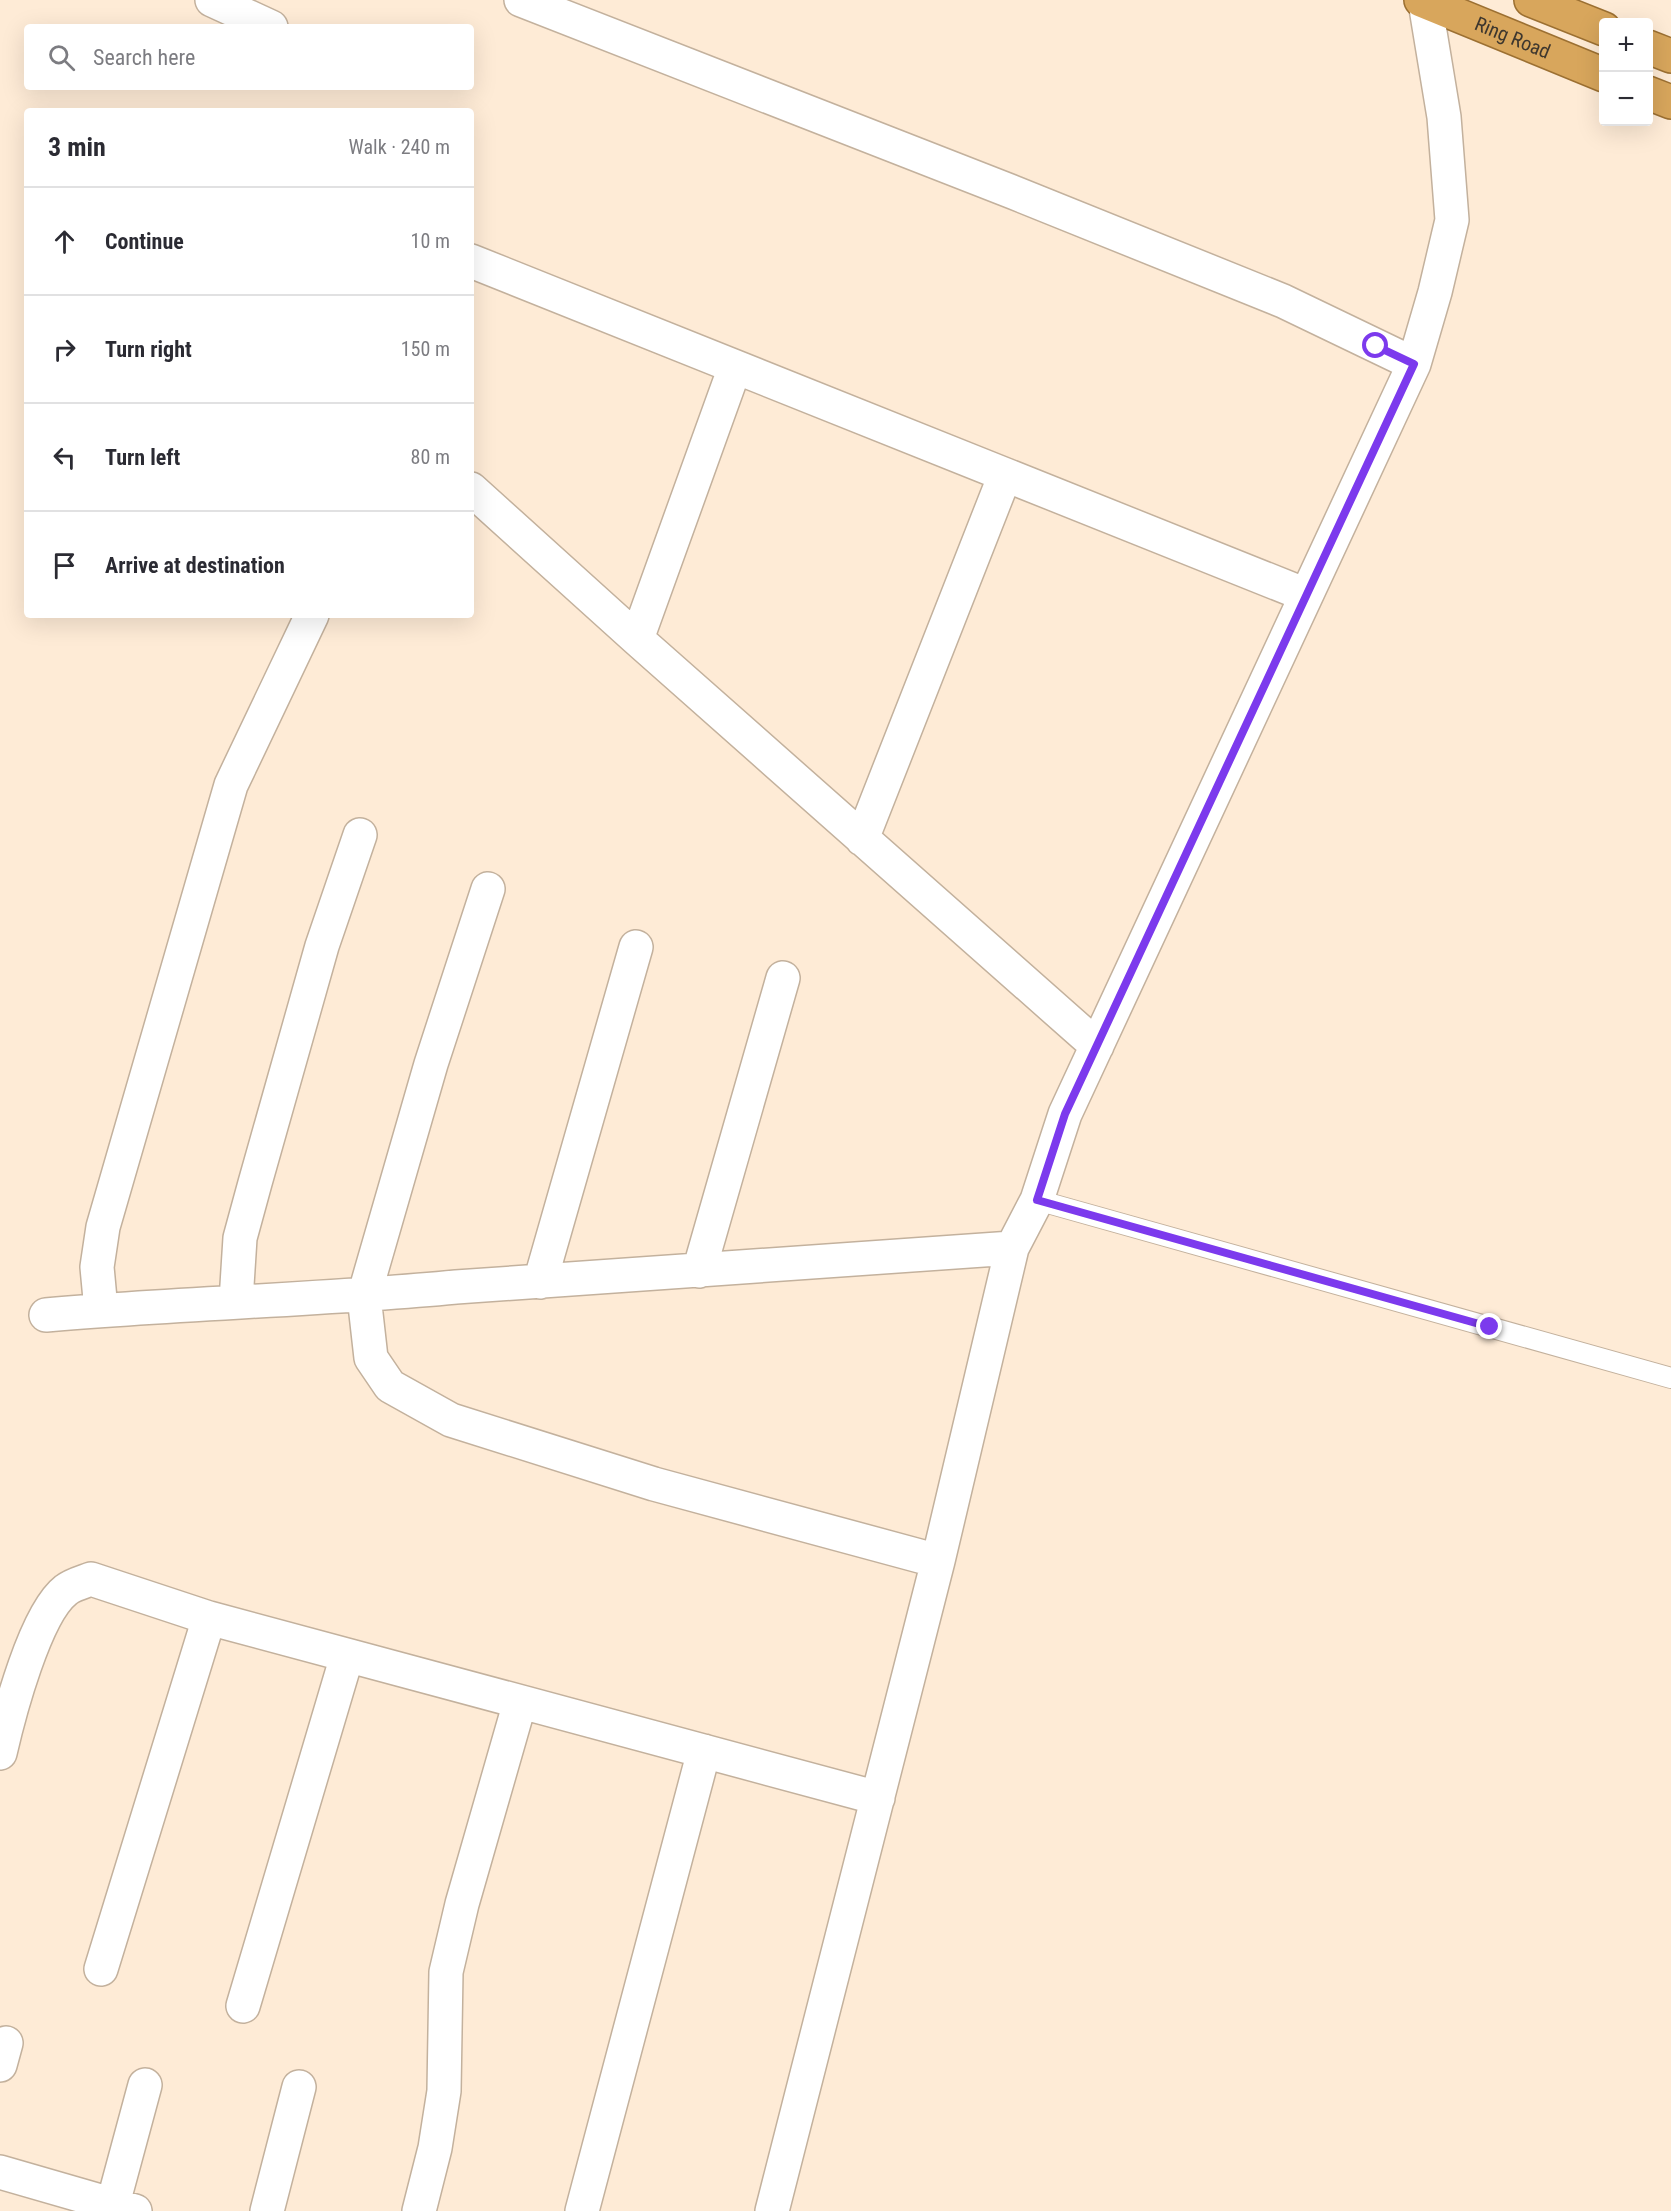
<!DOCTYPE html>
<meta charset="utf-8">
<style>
body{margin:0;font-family:"Roboto Condensed",sans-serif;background:#f2f2f3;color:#2b2b33}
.controls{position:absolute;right:18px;top:18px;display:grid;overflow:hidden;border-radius:6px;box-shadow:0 6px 24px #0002}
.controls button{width:54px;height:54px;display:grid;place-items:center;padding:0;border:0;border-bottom:2px solid #e1e1e2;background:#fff;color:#2b2b33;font:30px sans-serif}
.stop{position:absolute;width:18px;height:18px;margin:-14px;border:4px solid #7c3aed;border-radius:50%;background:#fff}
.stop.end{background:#7c3aed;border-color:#fff;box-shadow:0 2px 6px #0008}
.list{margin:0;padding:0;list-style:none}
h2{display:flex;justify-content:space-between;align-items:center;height:78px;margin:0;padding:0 24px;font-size:26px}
h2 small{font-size:20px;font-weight:400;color:#7c7c81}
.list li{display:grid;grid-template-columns:39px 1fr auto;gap:18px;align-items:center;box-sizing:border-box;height:108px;padding:0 24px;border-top:2px solid #e1e1e2}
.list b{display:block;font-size:22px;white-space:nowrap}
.list em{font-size:20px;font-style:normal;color:#7c7c81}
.icon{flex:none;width:33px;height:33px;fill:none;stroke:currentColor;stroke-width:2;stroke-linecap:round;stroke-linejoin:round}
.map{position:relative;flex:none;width:1671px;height:2211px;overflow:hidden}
.search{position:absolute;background:#fff;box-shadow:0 6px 24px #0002;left:24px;top:24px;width:450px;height:66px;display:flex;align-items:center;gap:15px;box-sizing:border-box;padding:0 21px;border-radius:6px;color:#7c7c81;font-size:22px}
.panel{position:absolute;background:#fff;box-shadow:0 6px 24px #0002;left:24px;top:108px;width:450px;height:510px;border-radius:6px}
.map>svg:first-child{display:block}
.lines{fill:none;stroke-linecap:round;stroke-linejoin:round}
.service-casing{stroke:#c3b19d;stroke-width:22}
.minor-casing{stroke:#c3b19d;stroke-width:36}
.trunk-casing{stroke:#9c7032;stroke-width:36}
.service{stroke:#fff;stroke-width:20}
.minor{stroke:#fff;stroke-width:33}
.trunk{stroke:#d8a65c;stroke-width:33}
.route{stroke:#7c3aed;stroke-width:8}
.labels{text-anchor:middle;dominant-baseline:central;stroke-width:4.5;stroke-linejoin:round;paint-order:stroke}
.street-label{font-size:20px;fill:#3e372e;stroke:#fffbf7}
</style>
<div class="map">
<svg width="1671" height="2211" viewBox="0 0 1671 2211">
<rect width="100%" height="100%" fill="#feebd6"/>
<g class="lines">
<!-- service casing -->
<g class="service-casing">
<path id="service" d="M 1037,1200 L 1671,1378"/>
</g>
<!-- minor casing -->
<g class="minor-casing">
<path id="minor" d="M 212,0 L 271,27
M 521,0 L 1015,193 L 1283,301 L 1414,364
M 471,261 L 1306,595
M 471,489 L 637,639 L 1097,1046
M 637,639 L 735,367
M 862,839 L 1005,475
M 488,889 L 431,1064 L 364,1296 L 371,1358 L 390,1386 L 451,1420 L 654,1484 L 938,1561
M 699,1271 L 783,978
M 540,1282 L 636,947
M 236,1301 L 240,1238 L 255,1183 L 322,946 L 360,835
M 101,1310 L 97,1267 L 103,1227 L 231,785 L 312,615
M 46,1315 C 182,1303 320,1300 456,1287 L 1012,1248
M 0,1753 C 9,1714 35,1614 66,1590 C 72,1585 83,1582 91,1579 L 209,1618 L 878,1798
M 101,1969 L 209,1618
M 243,2006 L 347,1656
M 0,2065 L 6,2043
M 0,2172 L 135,2211
M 111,2211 L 145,2085
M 267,2211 L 299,2087
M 419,2211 L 435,2148 L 444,2091 L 446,1972 L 462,1904 L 520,1702
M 582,2211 L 704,1751
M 772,2211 L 938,1561 L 1012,1248 L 1037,1200 L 1065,1114 L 1414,364 L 1435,292 L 1452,220 L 1444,117 L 1425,2"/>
</g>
<!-- trunk casing -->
<g class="trunk-casing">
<g id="trunk">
<path id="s1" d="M 1421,0 L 1604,75"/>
<path d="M 1531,0 L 1604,29"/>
<path d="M 1648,47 L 1671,56"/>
<path d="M 1648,93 L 1671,102"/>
</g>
</g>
<!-- service -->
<use href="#service" class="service"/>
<!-- minor -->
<use href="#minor" class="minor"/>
<!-- trunk -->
<use href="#trunk" class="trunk"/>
</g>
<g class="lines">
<!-- route -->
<path class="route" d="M 1376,346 L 1414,364 L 1065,1114 L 1037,1200 L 1490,1327"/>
</g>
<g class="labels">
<!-- street labels -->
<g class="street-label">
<text stroke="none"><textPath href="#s1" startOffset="99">Ring Road</textPath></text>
</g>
</g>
</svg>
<div class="controls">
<button>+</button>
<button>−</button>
</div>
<div class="stop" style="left:1376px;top:346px"></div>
<div class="stop end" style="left:1490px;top:1327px"></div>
<div class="search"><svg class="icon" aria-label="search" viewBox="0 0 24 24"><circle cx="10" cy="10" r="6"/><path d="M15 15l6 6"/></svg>Search here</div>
<section class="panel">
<h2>3 min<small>Walk · 240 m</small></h2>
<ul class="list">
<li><svg class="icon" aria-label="ahead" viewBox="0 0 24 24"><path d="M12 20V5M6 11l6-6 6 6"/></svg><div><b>Continue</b></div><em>10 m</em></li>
<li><svg class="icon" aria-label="right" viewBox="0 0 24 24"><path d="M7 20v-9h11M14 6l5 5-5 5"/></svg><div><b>Turn right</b></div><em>150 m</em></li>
<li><svg class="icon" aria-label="left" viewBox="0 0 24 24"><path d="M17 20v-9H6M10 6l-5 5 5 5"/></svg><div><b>Turn left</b></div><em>80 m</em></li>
<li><svg class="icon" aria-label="arrive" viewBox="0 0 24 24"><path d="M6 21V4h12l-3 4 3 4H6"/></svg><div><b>Arrive at destination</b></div></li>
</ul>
</section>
</div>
